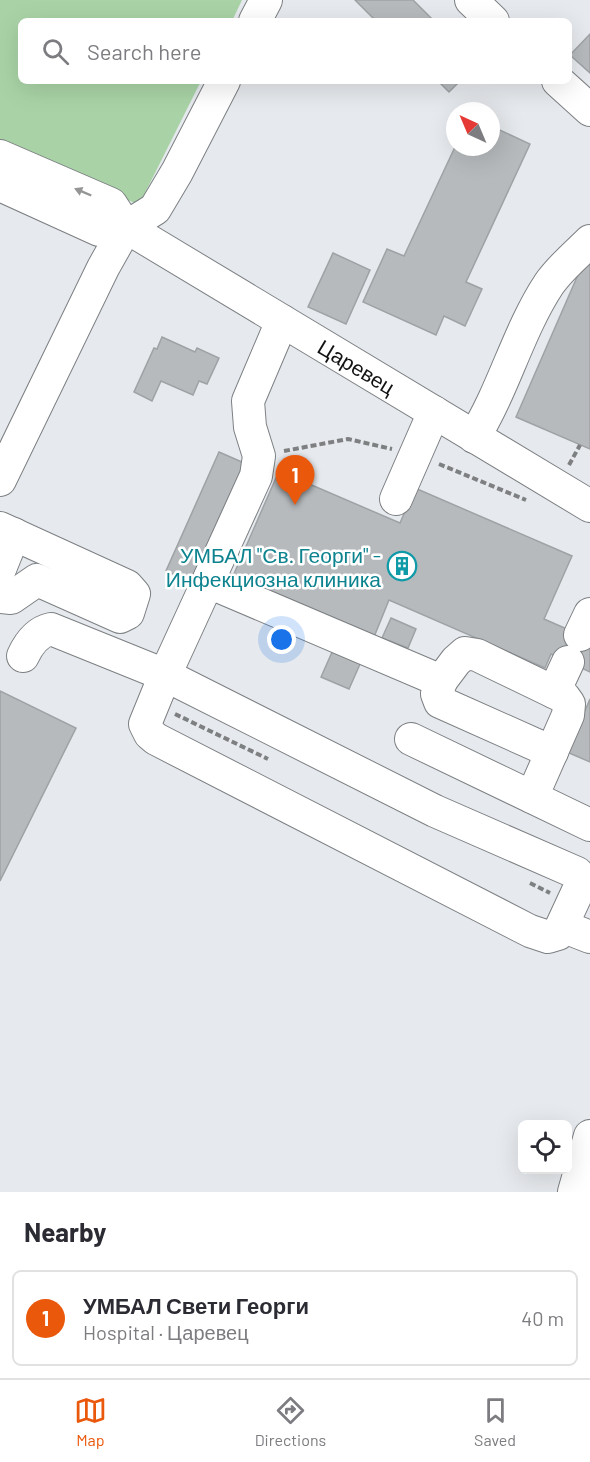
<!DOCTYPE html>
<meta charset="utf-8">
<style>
body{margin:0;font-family:Barlow,sans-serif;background:#f7f7f7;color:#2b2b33}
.controls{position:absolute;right:18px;bottom:18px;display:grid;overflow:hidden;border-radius:9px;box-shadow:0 6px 24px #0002}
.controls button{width:54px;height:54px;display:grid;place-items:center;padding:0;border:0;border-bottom:2px solid #e1e1e2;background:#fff;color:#2b2b33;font:30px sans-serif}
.compass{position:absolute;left:446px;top:102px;width:54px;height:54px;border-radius:50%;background:#fff;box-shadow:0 6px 24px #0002;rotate:316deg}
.you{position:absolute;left:282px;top:640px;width:21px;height:21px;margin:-15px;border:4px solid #fff;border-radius:50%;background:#1a73e8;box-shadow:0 0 0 9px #1a73e833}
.badge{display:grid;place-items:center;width:39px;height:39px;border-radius:50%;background:#ea580c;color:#fff;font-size:20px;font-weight:700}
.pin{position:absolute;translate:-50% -50px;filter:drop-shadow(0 2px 3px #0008)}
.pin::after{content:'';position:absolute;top:32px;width:21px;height:18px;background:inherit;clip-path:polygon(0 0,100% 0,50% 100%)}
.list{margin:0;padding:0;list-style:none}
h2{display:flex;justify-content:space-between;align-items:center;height:78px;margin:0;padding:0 24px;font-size:26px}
h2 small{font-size:20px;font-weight:400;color:#7c7c81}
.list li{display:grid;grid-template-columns:39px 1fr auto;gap:18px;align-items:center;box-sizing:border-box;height:96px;margin:0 12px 12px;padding:0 12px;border:2px solid #e1e1e2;border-radius:9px}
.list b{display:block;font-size:22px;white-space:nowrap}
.list p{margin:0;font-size:20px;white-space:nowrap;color:#7c7c81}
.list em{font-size:20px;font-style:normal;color:#7c7c81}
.icon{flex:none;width:33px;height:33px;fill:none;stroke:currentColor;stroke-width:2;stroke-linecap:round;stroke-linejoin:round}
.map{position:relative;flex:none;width:590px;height:1192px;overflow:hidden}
.search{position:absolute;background:#fff;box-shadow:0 6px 24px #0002;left:18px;right:18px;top:18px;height:66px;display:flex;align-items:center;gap:15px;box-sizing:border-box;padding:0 21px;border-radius:9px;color:#7c7c81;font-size:22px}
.sheet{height:186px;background:#fff}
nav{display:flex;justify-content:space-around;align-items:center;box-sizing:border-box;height:84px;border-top:2px solid #e1e1e2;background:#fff;font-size:16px;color:#7c7c81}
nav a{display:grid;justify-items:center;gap:3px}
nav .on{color:#ea580c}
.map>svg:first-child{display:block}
.green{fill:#a9d3a6}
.building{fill:#b6babd;stroke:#9fa2a5;stroke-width:1.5}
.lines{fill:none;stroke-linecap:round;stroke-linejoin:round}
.minor-casing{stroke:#7d8083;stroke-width:34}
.path{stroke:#7d7f81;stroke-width:4;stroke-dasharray:6 3;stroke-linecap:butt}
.minor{stroke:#fff;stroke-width:32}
.oneway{fill:#949595}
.labels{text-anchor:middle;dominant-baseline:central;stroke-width:5;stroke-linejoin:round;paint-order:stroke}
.street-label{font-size:21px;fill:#121314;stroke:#fff}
.culture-label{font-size:21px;fill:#0d838f;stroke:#fff;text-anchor:end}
</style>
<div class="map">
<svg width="590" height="1192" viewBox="0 0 590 1192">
<rect width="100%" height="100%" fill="#e6e9ed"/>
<!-- green -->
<path class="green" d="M 0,0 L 242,0 L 232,21 L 21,21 L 21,81 L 201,81 L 139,205 L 0,142 Z"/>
<!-- building -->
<path class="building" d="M 355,0 L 413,0 L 434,21 L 376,21 Z
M 590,34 L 590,73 L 570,55 Z
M 438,81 L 460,81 L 449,92 Z
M 491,126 L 530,144 L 466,282 L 482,289 L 465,326 L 444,316 L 436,335 L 363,302 L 387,249 L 404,256 L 455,147 L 491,147 Z
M 333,253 L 370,270 L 346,324 L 308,307 Z
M 584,261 L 590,264 L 590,449 L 516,417 Z
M 162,337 L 195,352 L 197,348 L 219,358 L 207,384 L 199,381 L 193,395 L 161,381 L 152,401 L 134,392 L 154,348 L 157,349 Z
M 219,452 L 244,463 L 190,582 L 166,571 Z
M 279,471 L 400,523 L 415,488 L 572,556 L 544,619 L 590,639 L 590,672 L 551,654 L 545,668 L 389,600 L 374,637 L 233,576 Z
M 391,618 L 416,629 L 408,648 L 382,638 Z
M 333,650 L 361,662 L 349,689 L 321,677 Z
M 0,691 L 76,728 L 0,881 Z
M 590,699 L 590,762 L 567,752 Z"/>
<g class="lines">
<!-- minor casing -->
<g class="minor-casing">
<g id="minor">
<path d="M 471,0 L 493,21"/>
<path d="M 255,21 L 266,0"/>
<path d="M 558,81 L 590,110"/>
<path id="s1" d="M 0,156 L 111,204 L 126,227 L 590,506"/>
<path d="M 0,185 L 99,230 L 126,227"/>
<path d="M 282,321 L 248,401 L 250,427 L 259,456 L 256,476 L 210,577 L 211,583 L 441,681 L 456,661 L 465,653 L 477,655 L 564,697 L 569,704 L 568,715 L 532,797"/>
<path d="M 474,437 C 504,389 518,331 549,284 C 560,268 576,255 590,241"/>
<path d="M 0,480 L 103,268 L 126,227 L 155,209 L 177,172 L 224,81"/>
<path d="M 396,499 L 434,412"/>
<path d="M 0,528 L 127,586 L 134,594 L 128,613 L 120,617 L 37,580 L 11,598 L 0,597"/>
<path d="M 0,569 L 14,534"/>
<path d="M 580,635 L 590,614"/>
<path d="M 23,656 C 29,643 37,632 51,629 L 165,675 L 210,577"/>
<path d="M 165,675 L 435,811 L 577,873 L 583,880 L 558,934 L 548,937 L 530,931 L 156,739 L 150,734 L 145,724 Z"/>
<path d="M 441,681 L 437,694 L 440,702 L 552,752"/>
<path d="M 554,692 L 568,662"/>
<path d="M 411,739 L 590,825"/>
<path d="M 562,926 L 590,937"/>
<path d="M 574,1192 L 590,1136"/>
</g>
</g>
<!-- path -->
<path class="path" d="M 284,451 L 348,439 L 392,449
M 439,464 L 526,500
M 569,465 L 580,445
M 175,714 L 268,759
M 530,883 L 550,893"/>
<!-- minor -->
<use href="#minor" class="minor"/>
</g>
<!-- one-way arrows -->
<defs><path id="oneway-solid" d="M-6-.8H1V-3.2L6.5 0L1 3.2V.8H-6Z" transform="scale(1.5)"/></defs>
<use class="oneway" href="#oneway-solid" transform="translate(83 192) rotate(-157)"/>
<!-- icons -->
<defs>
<g id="building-ring" transform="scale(1.5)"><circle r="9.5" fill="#fff" stroke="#0f9aa8" stroke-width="1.5"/><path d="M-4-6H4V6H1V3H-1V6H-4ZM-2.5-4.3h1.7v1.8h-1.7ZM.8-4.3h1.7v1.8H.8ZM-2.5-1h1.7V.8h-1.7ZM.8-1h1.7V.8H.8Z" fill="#0f9aa8"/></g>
</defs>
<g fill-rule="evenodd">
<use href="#building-ring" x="402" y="566"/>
</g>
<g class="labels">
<!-- street labels -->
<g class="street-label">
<text stroke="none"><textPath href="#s1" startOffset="418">Царевец</textPath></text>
</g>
<!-- culture labels -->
<g class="culture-label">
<text x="381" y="554">УМБАЛ "Св. Георги" -<tspan x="381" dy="24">Инфекциозна клиника</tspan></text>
</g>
</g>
</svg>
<div class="controls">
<button><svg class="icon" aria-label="locate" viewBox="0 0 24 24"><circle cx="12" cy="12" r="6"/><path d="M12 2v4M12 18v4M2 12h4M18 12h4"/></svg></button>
</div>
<svg class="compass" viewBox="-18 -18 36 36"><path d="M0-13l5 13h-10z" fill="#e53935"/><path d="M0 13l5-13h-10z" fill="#7c7c81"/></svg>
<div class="you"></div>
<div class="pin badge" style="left:295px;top:505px">1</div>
<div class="search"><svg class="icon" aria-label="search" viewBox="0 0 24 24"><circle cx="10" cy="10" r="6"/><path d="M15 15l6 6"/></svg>Search here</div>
</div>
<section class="sheet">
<h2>Nearby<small></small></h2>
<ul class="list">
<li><span class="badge">1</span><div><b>УМБАЛ Свети Георги</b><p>Hospital · Царевец</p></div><em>40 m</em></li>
</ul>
</section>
<nav>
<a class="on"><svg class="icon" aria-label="map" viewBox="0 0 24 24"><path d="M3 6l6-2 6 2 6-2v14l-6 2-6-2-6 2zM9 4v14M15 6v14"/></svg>Map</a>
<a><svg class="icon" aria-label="directions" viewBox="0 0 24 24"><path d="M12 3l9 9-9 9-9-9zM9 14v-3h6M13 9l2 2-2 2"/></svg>Directions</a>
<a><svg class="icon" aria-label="saved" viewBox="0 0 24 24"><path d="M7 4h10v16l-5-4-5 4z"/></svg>Saved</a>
</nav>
